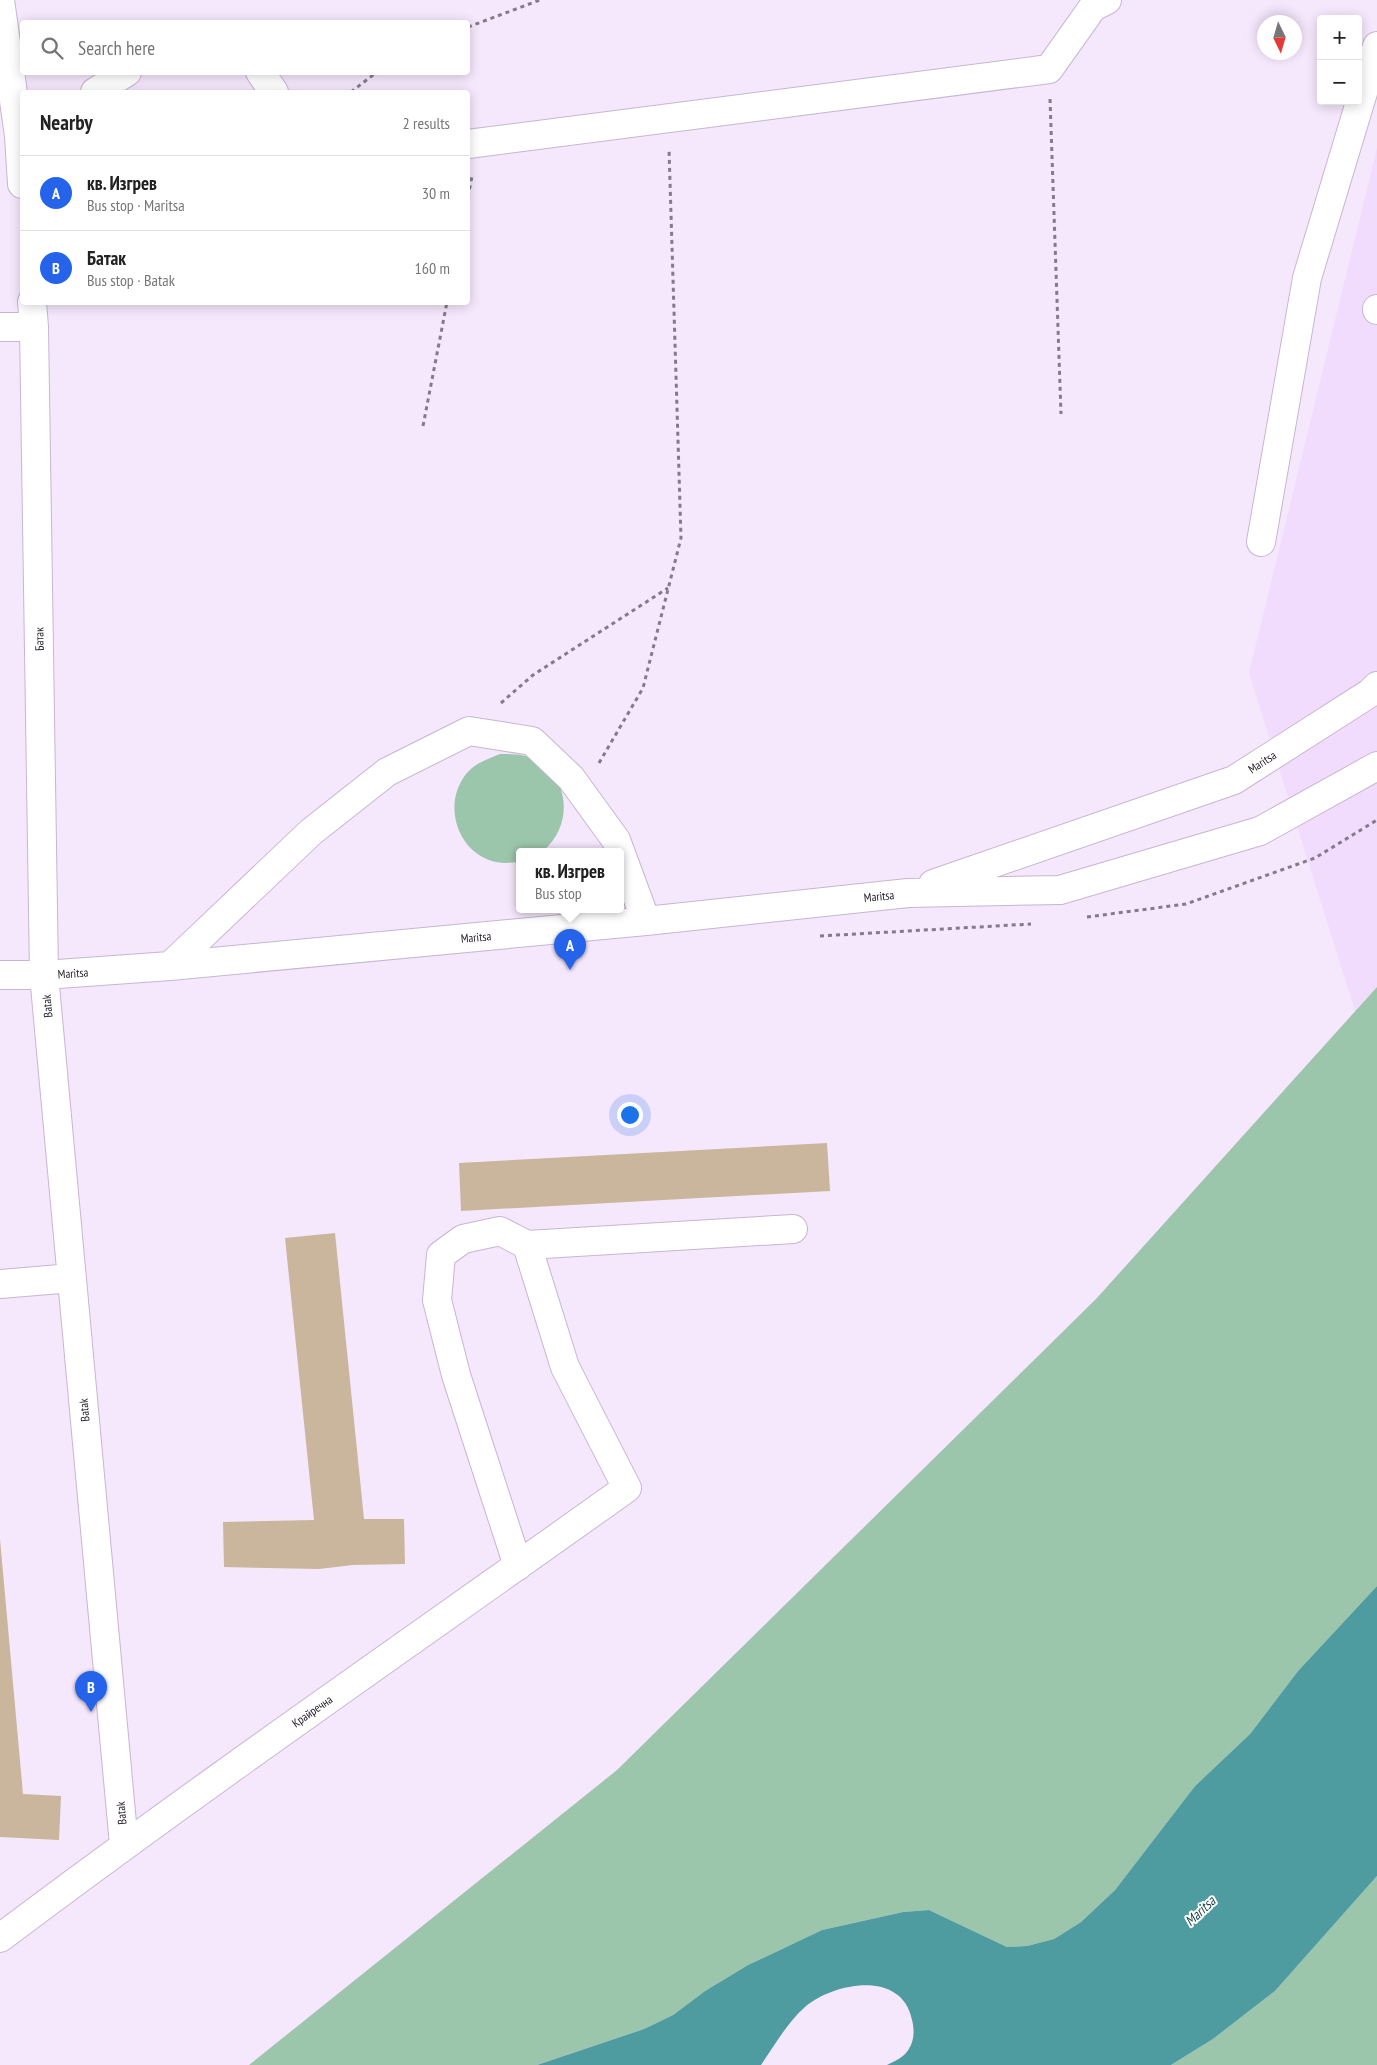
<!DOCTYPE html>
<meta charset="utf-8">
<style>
body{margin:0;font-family:"PT Sans Narrow",sans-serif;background:#f6f6f6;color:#222}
.controls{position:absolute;right:15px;top:15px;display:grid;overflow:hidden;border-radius:5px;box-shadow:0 2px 12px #0003}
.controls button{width:45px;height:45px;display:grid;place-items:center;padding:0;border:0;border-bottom:1px solid #e0e0e0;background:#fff;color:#222;font:25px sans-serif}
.compass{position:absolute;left:1257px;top:15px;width:45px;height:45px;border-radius:50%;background:#fff;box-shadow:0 2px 12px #0003;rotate:175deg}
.you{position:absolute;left:629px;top:1114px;width:18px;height:18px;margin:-12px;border:4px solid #fff;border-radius:50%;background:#1a73e8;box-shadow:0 0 0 8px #1a73e833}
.badge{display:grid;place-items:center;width:32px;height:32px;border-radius:50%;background:#2563eb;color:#fff;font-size:16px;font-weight:700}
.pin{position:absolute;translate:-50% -41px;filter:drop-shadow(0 1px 2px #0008)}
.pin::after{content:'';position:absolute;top:26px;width:18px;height:15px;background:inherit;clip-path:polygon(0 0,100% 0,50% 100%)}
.popup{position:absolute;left:516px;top:848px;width:108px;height:65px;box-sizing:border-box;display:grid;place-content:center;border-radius:5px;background:#fff;filter:drop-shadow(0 1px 4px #0005);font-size:16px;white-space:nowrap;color:#767676}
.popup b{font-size:19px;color:#222}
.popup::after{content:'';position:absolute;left:50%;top:100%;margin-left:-10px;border:10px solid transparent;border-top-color:#fff}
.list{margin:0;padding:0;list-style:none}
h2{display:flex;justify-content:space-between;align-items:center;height:65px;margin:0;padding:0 20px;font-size:21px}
h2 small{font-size:16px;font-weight:400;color:#767676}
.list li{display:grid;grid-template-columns:32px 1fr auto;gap:15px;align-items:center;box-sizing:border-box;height:75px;padding:0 20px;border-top:1px solid #e0e0e0}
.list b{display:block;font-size:19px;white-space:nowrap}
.list p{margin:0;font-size:16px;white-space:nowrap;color:#767676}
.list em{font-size:16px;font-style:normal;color:#767676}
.icon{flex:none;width:28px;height:28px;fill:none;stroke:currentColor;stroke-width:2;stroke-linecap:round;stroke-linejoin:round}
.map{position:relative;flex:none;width:1377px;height:2065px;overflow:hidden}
.search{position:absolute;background:#fff;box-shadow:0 2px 12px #0003;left:20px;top:20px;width:450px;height:55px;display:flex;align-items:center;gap:12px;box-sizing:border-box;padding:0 18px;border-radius:5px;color:#767676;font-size:19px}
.panel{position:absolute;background:#fff;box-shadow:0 2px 12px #0003;left:20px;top:90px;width:450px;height:215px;border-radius:5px}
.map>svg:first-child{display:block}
.built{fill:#f2dcfe}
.green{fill:#9cc6ab}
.water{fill:#4f9ca0}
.building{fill:#cab69d}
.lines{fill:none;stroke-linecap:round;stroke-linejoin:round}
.minor-casing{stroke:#c7b6d0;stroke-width:30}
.path{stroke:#847a89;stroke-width:3;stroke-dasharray:4 4;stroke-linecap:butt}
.minor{stroke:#fff;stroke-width:28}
.labels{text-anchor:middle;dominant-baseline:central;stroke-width:4;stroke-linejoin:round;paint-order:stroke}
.street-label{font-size:12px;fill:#211a24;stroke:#fff}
.water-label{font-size:14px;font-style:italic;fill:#1f4445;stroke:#fff}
</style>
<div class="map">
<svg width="1377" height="2065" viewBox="0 0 1377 2065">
<rect width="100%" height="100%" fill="#f5e7fc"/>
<!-- built -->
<path class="built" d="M 1377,148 L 1377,987 L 1355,1011 L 1249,673 Z"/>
<!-- green -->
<path class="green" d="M 500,754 C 513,754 526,754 538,761 C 571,781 572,827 543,851 L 520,851 L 520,862 C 509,863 500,864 489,860 C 455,847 443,801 467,773 C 475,763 488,759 500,754 Z
M 1377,987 L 1377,1586 L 1298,1671 L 1250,1734 L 1195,1786 L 1115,1890 L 1081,1922 L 1054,1939 L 1027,1946 L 1007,1947 L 929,1910 L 903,1912 L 822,1930 L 748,1965 L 705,1991 L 673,2015 L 644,2029 L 537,2065 L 249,2065 L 617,1770 L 1096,1299 Z
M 1377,1876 L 1377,2065 L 1171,2065 L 1213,2039 L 1275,1991 Z"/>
<!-- water -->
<path class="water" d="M 1377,1586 L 1377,1876 L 1275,1991 L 1213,2039 L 1171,2065 L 887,2065 C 893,2062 902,2058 906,2053 C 914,2044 915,2031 912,2020 C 902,1970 835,1982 805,2007 C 787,2023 774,2046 761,2065 L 537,2065 L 644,2029 L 673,2015 L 705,1991 L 748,1965 L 822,1930 L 903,1912 L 929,1910 L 1007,1947 L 1027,1946 L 1054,1939 L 1081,1922 L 1115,1890 L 1195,1786 L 1250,1734 L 1298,1671 Z"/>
<!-- building -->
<path class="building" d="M 827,1143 L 830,1191 L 461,1211 L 459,1163 Z
M 335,1233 L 364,1519 L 404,1519 L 405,1564 L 353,1565 L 319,1569 L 224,1567 L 223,1522 L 314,1520 L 285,1238 Z
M 0,1539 L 23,1794 L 61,1796 L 59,1840 L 0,1837 Z"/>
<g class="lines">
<!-- minor casing -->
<g class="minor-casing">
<path id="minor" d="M 0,0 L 19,136 L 22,184
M 260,72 L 274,92
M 95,92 L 127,72
M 468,144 L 1049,69 L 1093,7 L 1107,0
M 32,302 L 34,327 L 44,975 L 124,1845
M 1377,310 L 1377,309
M 0,327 L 34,327
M 1261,542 L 1307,278 L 1377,46
M 933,884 L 1234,780 L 1370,693 L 1377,686
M 170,966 L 311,832 L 387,772 L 469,731 L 532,741 L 571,778 L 616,840 L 646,921
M 0,975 L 44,975 L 170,966 L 646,921 L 908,893 L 1060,890 L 1260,831 L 1377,766
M 527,1245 L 793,1229
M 0,1284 L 72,1278
M 0,1938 C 206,1783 418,1637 627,1488 L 565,1367 L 527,1245 L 500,1231 L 463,1239 L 441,1255 L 437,1300 L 456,1375 L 518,1566"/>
</g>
<!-- path -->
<path class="path" d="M 468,27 L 540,0
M 351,92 L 377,72
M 1050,99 L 1061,414
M 468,197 L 472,176
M 423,426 L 447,302
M 501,703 L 533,675 L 668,588
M 599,763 L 643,688 L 681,538 L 669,149
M 1087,917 L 1186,904 L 1315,858 L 1377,820
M 820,936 L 1031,924"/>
<!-- minor -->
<use href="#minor" class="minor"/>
</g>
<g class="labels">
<!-- street labels -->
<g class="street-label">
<text transform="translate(39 639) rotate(-91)">Батак</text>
<text transform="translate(1262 762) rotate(-33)">Maritsa</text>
<text transform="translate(879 896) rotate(-6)">Maritsa</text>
<text transform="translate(476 937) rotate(-5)">Maritsa</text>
<text transform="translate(73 973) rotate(-4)">Maritsa</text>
<text transform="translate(47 1006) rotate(-95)">Batak</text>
<text transform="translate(84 1410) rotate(-95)">Batak</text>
<text transform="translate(312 1711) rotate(-35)">Крайречна</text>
<text transform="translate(121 1813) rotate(-95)">Batak</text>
</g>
<!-- water labels -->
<g class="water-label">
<text transform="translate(1200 1911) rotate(-43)">Maritsa</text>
</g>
</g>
</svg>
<div class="controls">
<button>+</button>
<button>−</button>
</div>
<svg class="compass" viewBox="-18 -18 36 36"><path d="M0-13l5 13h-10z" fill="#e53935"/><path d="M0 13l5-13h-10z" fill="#767676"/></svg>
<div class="you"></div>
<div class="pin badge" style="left:570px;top:970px">A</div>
<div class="popup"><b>кв. Изгрев</b>Bus stop</div>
<div class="pin badge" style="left:91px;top:1712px">B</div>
<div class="search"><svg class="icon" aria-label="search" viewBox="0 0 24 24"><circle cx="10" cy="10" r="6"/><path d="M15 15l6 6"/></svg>Search here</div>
<section class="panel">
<h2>Nearby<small>2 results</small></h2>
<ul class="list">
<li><span class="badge">A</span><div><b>кв. Изгрев</b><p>Bus stop · Maritsa</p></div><em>30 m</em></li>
<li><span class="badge">B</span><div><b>Батак</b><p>Bus stop · Batak</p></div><em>160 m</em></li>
</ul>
</section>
</div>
